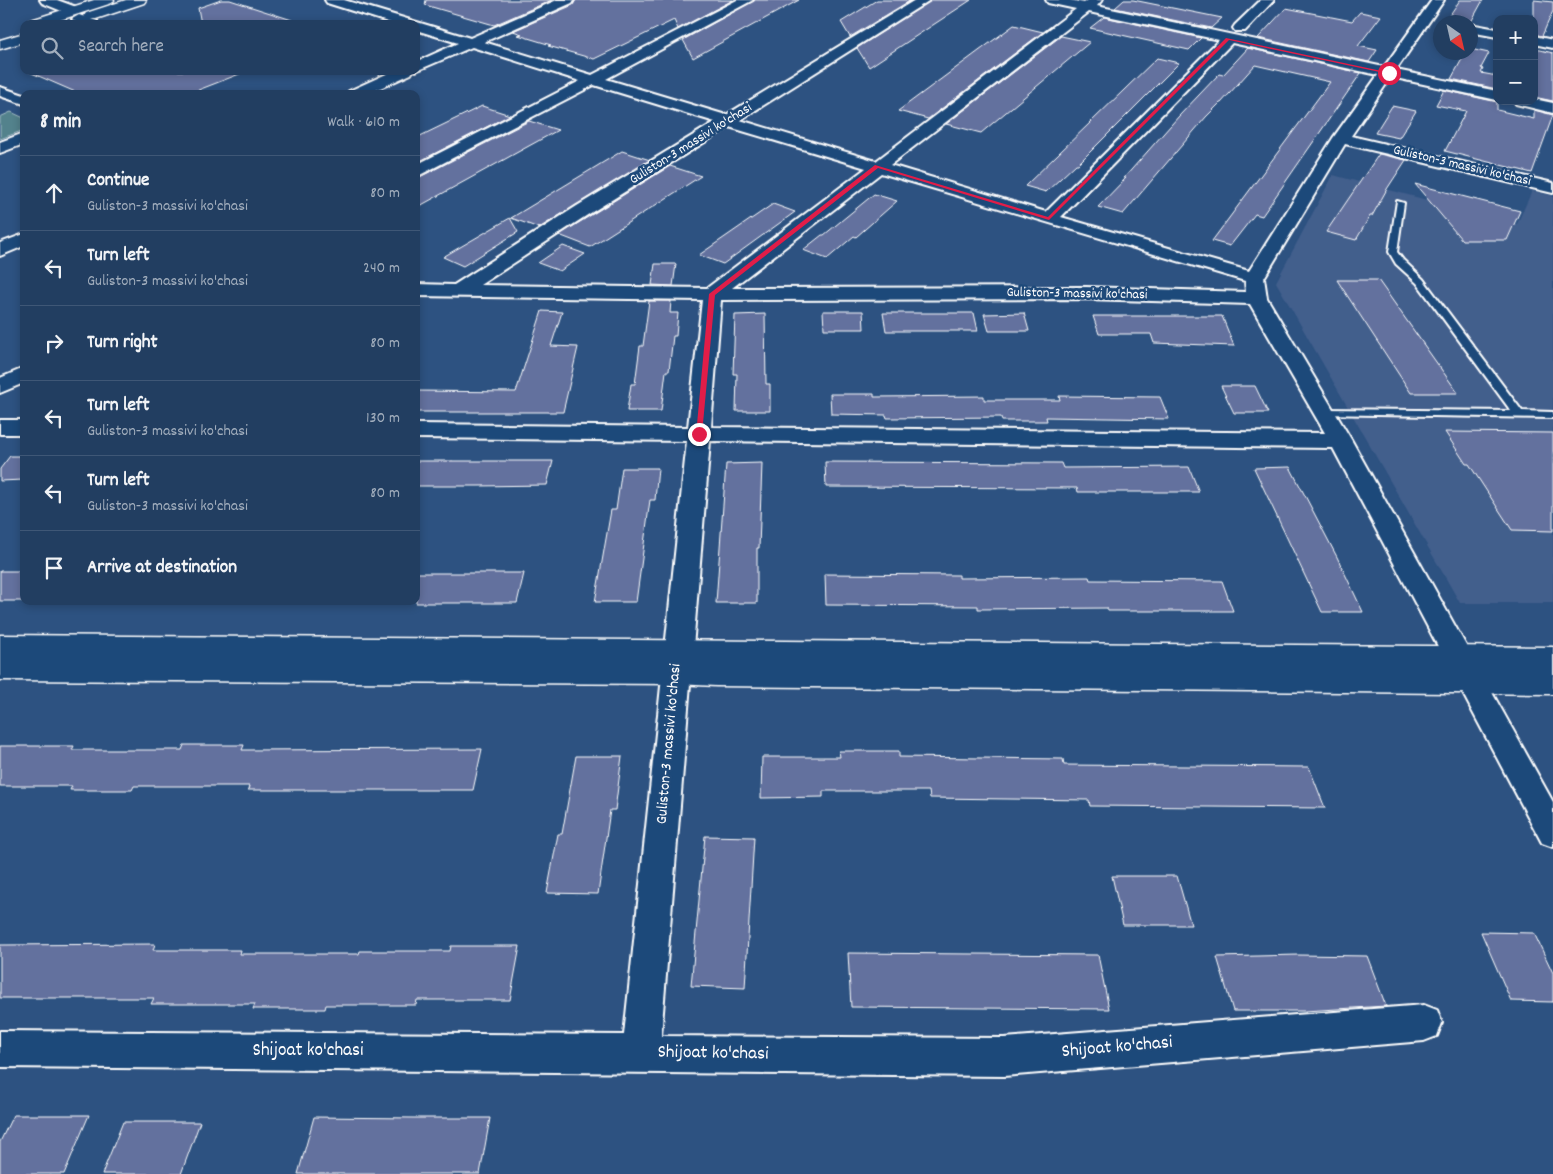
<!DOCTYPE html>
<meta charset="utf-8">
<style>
body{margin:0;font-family:Dekko,sans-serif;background:#2a4567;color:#f1f3f6}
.controls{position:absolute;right:15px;top:15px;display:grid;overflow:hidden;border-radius:10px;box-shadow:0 2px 8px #0003}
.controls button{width:45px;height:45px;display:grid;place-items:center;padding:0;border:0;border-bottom:1px solid #3f5776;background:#223e61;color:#f1f3f6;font:25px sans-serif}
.compass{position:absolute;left:1433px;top:15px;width:45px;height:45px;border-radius:50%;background:#223e61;box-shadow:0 2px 8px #0003;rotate:146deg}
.stop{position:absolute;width:15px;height:15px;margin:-11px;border:4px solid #e11d48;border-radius:50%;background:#fff}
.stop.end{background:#e11d48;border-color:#fff;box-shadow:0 1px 5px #0008}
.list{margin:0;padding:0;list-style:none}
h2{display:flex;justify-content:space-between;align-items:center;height:65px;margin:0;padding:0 20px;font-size:21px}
h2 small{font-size:16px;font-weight:400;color:#a2aebd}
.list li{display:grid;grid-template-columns:32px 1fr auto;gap:15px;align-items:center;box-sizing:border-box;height:75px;padding:0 20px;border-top:1px solid #3f5776}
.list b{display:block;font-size:19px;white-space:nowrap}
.list p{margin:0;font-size:16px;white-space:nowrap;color:#a2aebd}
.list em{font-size:16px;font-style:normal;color:#a2aebd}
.icon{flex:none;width:28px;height:28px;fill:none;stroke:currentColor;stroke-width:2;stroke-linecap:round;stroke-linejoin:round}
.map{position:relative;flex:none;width:1553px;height:1174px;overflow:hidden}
.search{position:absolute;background:#223e61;box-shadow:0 2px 8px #0003;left:20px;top:20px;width:400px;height:55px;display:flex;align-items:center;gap:12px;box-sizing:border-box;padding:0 18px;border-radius:10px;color:#a2aebd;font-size:19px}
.panel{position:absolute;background:#223e61;box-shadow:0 2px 8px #0003;left:20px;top:90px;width:400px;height:515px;border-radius:10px}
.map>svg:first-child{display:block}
.built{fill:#425e8c}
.green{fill:#52828c;stroke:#a8c0c6}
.building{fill:#64719e;stroke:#fff}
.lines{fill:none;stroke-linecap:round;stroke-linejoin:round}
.lane-casing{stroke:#fff;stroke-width:4}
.street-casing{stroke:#fff;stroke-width:4}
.secondary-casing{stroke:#fff;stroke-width:3}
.lane{fill:#1f4a7a;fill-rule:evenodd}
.street{fill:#1f4a7a;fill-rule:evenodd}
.secondary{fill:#1f4a7a;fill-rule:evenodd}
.route{fill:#e11d48}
.labels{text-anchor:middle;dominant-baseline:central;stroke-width:5;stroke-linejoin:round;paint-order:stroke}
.far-street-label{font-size:14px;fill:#fff;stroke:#1f4a7a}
.street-label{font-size:16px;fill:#fff;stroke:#1f4a7a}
.near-street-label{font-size:19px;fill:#fff;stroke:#1f4a7a}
</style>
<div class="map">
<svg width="1553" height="1174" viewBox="0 0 1553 1174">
<rect width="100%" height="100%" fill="#2d5281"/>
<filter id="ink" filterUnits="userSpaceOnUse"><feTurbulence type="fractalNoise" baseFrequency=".02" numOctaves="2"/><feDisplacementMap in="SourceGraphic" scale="10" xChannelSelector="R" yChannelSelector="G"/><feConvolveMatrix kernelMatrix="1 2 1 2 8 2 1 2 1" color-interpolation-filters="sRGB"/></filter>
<g filter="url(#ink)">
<!-- built -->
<path class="built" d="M 1333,175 L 1517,224 L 1532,191 L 1553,196 L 1553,603 L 1460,603 L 1276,282 Z"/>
<!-- green -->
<path class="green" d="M 11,112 L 24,118 L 24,130 L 0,139 L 0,117 Z"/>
<!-- building -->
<path class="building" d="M 221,0 L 230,0 L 292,20 L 291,24 L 201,24 L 198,8 Z
M 426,0 L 552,0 L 494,25 L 425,5 Z
M 576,0 L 733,0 L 678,29 L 674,20 L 594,59 L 548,46 L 551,45 L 518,35 L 522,34 L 513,31 L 573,5 Z
M 755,0 L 799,0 L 693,58 L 683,40 Z
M 877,0 L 911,0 L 850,37 L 841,22 Z
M 932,0 L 971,0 L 869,67 L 857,48 Z
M 1124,0 L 1133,0 L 1222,18 L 1211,28 L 1115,8 Z
M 1460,0 L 1483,0 L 1471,22 L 1445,22 Z
M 1534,0 L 1553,2 L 1553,11 L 1542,36 L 1534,34 Z
M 1286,8 L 1352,21 L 1360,12 L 1381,16 L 1358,46 L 1377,50 L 1369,62 L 1258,38 Z
M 1104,17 L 1201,38 L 1189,50 L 1090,28 Z
M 1014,25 L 1043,32 L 928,119 L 898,111 Z
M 1061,36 L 1090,42 L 981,133 L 946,124 Z
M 1534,46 L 1537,46 L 1536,49 L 1553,53 L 1553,101 L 1534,97 Z
M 1248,48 L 1361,73 L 1262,216 L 1255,214 L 1230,246 L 1212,241 L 1330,82 L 1255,65 L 1221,103 L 1220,103 L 1206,117 L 1123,214 L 1098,207 L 1126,178 L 1124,178 L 1179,116 L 1219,74 L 1223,75 Z
M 1470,49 L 1489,53 L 1481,68 L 1483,69 L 1481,73 L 1497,76 L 1497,89 L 1451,79 L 1466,52 L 1470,52 Z
M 1157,58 L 1179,63 L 1078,164 L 1076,164 L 1046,192 L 1025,186 Z
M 27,71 L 242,71 L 242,73 L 188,94 L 80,94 Z
M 1444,90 L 1497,102 L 1497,110 L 1534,119 L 1534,110 L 1553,115 L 1532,173 L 1445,151 L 1466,111 L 1436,105 Z
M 482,106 L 510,115 L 416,163 L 416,138 Z
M 1392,106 L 1416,111 L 1399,138 L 1375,133 Z
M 529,121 L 558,130 L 416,208 L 416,179 Z
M 622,151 L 650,160 L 539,228 L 511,218 Z
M 1379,154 L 1406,160 L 1387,189 L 1372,216 L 1370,216 L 1356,240 L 1326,232 Z
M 670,166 L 701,176 L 590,247 L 559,235 Z
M 1415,184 L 1442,191 L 1520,211 L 1507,240 L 1462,240 Z
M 874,194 L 897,201 L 856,237 L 854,236 L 827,259 L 803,250 L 822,235 L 824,235 Z
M 773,204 L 795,212 L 723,264 L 699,255 Z
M 510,218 L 518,232 L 463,266 L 443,257 Z
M 563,246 L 585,254 L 560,271 L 538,263 Z
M 655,264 L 676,264 L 673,286 L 652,285 Z
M 1337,280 L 1378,280 L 1458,393 L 1411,393 Z
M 649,301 L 671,301 L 670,313 L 678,313 L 676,336 L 673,336 L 669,371 L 666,371 L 661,411 L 627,411 L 631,384 L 635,384 L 640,346 L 643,346 Z
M 542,311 L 562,312 L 551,346 L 578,347 L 563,412 L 416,412 L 416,391 L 516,392 Z
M 823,311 L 863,311 L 864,329 L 824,329 Z
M 883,313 L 974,313 L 978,331 L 886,331 Z
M 1024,313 L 1029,331 L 989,331 L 984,314 Z
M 765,314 L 766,384 L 770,384 L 770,411 L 736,411 L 737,374 L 733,374 L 735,315 Z
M 1093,316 L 1222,316 L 1234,346 L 1154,343 L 1151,334 L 1099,334 Z
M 1221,386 L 1255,386 L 1268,413 L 1234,413 Z
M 830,394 L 874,394 L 874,397 L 984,396 L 984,400 L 1060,400 L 1059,396 L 1160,397 L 1169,419 L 1046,417 L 1047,421 L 1002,421 L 1001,417 L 887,418 L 886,415 L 831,414 Z
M 1445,432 L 1553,433 L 1553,531 L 1512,530 L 1469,464 L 1466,464 Z
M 10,456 L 24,456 L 24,480 L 0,481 L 0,469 Z
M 416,461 L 553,461 L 547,485 L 478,486 L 416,486 Z
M 825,462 L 1061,463 L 1063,468 L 1189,467 L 1199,492 L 1078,492 L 1077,488 L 826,487 Z
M 762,463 L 759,548 L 757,548 L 757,603 L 716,603 L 726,464 Z
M 1290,467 L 1337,557 L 1363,612 L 1322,612 L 1254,468 Z
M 622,468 L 658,468 L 655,500 L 650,500 L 636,602 L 595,602 L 611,510 L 616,510 Z
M 0,571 L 24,571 L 24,601 L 0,601 Z
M 416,573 L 524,573 L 517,603 L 416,603 Z
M 825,574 L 959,575 L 959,578 L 1089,577 L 1090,580 L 1222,581 L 1233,611 L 1108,611 L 1107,608 L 978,609 L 978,606 L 826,605 Z
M 184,745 L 244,745 L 242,750 L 482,749 L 473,790 L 248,790 L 249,786 L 134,786 L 132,790 L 70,790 L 72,786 L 0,786 L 0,746 L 74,746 L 72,750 L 182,750 Z
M 839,751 L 899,751 L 899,757 L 1063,759 L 1064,765 L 1309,767 L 1325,808 L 1090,806 L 1089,800 L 930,798 L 929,791 L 823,791 L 823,797 L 761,798 L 762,757 L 840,757 Z
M 576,756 L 622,756 L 615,810 L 610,810 L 598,894 L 547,893 L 558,834 L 562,834 Z
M 705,836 L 754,837 L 745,988 L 691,986 Z
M 1112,876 L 1177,876 L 1191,925 L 1123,925 Z
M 1481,932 L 1534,933 L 1553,973 L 1553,1002 L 1511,1001 Z
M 155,944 L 153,950 L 241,950 L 240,954 L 359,954 L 360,951 L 450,951 L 451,946 L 520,946 L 510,1000 L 417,1000 L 416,1005 L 326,1005 L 325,1009 L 253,1009 L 255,1004 L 151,1004 L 154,998 L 0,998 L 0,945 Z
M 848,953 L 1098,955 L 1109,1009 L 851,1007 Z
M 1298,955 L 1367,956 L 1386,1006 L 1304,1011 L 1233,1011 L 1217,957 Z
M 13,1115 L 89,1115 L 64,1174 L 0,1174 L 0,1142 Z
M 314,1117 L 414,1118 L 490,1118 L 480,1174 L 298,1174 Z
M 123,1122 L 200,1122 L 181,1174 L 102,1174 Z"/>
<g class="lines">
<!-- lane casing -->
<g class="lane-casing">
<path id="lane" d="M 1397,201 L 1404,203 L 1397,252 L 1403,260 L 1423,279 L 1522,411 L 1553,412 L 1553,418 L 1320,414 L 1319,412 L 1320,410 L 1324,409 L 1511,411 L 1417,283 L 1396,264 L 1389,252 Z"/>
</g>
<!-- street casing -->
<g class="street-casing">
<path id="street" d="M 40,0 L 57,0 L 79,8 L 80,11 L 79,14 L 69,14 L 42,3 Z
M 325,0 L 344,0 L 470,38 L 557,0 L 574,0 L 572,3 L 484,42 L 592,75 L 737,0 L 753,0 L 606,79 L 726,115 L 915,0 L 930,0 L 740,120 L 876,161 L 1076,9 L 1048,3 L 1046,0 L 1070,0 L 1084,3 L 1088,0 L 1102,0 L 1097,6 L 1384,67 L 1432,0 L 1444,0 L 1396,70 L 1497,91 L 1497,100 L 1391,77 L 1351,136 L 1553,183 L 1553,193 L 1345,144 L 1264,278 L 1267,298 L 1352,441 L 1553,802 L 1553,847 L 1542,843 L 1333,448 L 710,441 L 661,1036 L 1004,1038 L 1424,1005 L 1437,1010 L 1442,1023 L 1437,1036 L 1424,1041 L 1004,1076 L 0,1067 L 0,1031 L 624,1035 L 687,441 L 416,438 L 416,424 L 688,427 L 702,300 L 416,296 L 416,284 L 454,285 L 577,206 L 715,122 L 594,85 L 416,177 L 416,165 L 580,81 L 472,47 L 416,71 L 416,62 L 458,43 L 416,30 L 416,24 L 394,24 L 327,3 ZM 1089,12 L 1219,40 L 1046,212 L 890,165 ZM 1232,43 L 1378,75 L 1333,138 L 1249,271 L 1061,217 ZM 729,127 L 866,168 L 707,288 L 480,285 L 589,214 ZM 881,173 L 1245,281 L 1246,292 L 1086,287 L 732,288 ZM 1086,299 L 1250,304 L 1325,433 L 711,427 L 721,300 Z
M 1261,0 L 1274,0 L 1245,31 L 1235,31 L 1233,28 L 1235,25 Z
M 79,15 L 97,21 L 98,24 C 90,24 78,26 72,19 Z
M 1470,24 L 1497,29 L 1497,37 L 1470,32 Z
M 1534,36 L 1553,40 L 1553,48 L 1534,44 Z
M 393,71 L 413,71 L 411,74 L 367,94 L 347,94 L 349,91 Z
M 0,87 L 24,95 L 24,104 L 0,96 Z
M 1534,99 L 1553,103 L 1553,113 L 1516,104 L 1514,101 L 1534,101 Z
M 24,133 L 24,144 L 0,153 L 0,142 Z
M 24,234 L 24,246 L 0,256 L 0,243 Z
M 24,368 L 24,383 L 0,393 L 0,378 Z
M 0,420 L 24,420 L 24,434 L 0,434 Z"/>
</g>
<!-- secondary casing -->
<g class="secondary-casing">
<path id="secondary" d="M 94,0 L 114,0 L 112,3 L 48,24 L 26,24 L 28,21 Z
M 126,0 L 146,0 L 144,3 L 96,19 L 86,19 L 84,16 L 86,13 Z
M 24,33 L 24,42 L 0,49 L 0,40 Z
M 0,635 L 1553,647 L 1553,694 L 716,686 L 676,684 L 0,680 Z"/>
</g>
<!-- lane -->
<use href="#lane" class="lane"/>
<!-- street -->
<use href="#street" class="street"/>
<!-- secondary -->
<use href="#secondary" class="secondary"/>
</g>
</g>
<!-- route -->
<path class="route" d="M 1226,38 L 1391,73 L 1389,74 L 1229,40 L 1049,220 L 878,168 L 715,295 L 702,434 L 696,435 L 709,294 L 875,165 L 1048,217 Z"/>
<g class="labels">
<!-- far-street labels -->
<g class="far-street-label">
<text transform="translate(691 144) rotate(-32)">Guliston-3 massivi ko'chasi</text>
<text transform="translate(1462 166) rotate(13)">Guliston-3 massivi ko'chasi</text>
<text transform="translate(1077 294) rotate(1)">Guliston-3 massivi ko'chasi</text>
</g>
<!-- street labels -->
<g class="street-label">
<text transform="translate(669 744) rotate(-85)">Guliston-3 massivi ko'chasi</text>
</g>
<!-- near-street labels -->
<g class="near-street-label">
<text transform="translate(1117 1048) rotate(-5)">Shijoat ko'chasi</text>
<text x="308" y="1051">Shijoat ko'chasi</text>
<text transform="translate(713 1054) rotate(1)">Shijoat ko'chasi</text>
</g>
</g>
</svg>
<div class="controls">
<button>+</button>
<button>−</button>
</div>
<svg class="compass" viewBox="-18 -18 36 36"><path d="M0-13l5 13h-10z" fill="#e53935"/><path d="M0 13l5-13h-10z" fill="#a2aebd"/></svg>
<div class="stop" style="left:1389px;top:73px"></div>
<div class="stop end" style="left:699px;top:434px"></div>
<div class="search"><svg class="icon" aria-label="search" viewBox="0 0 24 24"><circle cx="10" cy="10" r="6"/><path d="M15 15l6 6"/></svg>Search here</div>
<section class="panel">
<h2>8 min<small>Walk · 610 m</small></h2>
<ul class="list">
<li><svg class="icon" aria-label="ahead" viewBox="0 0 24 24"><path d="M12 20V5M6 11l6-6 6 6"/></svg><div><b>Continue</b><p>Guliston-3 massivi ko'chasi</p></div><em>80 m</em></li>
<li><svg class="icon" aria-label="left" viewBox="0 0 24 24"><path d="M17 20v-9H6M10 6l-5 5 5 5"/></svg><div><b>Turn left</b><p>Guliston-3 massivi ko'chasi</p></div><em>240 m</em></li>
<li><svg class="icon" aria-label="right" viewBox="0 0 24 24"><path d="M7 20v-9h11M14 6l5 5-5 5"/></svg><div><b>Turn right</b></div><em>80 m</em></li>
<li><svg class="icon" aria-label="left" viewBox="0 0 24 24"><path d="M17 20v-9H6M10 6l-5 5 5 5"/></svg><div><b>Turn left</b><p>Guliston-3 massivi ko'chasi</p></div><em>130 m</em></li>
<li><svg class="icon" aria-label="left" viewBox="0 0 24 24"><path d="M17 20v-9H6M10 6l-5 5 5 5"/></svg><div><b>Turn left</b><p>Guliston-3 massivi ko'chasi</p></div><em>80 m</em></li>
<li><svg class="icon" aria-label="arrive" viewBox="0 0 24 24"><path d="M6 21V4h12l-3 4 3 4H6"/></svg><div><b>Arrive at destination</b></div></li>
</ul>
</section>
</div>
